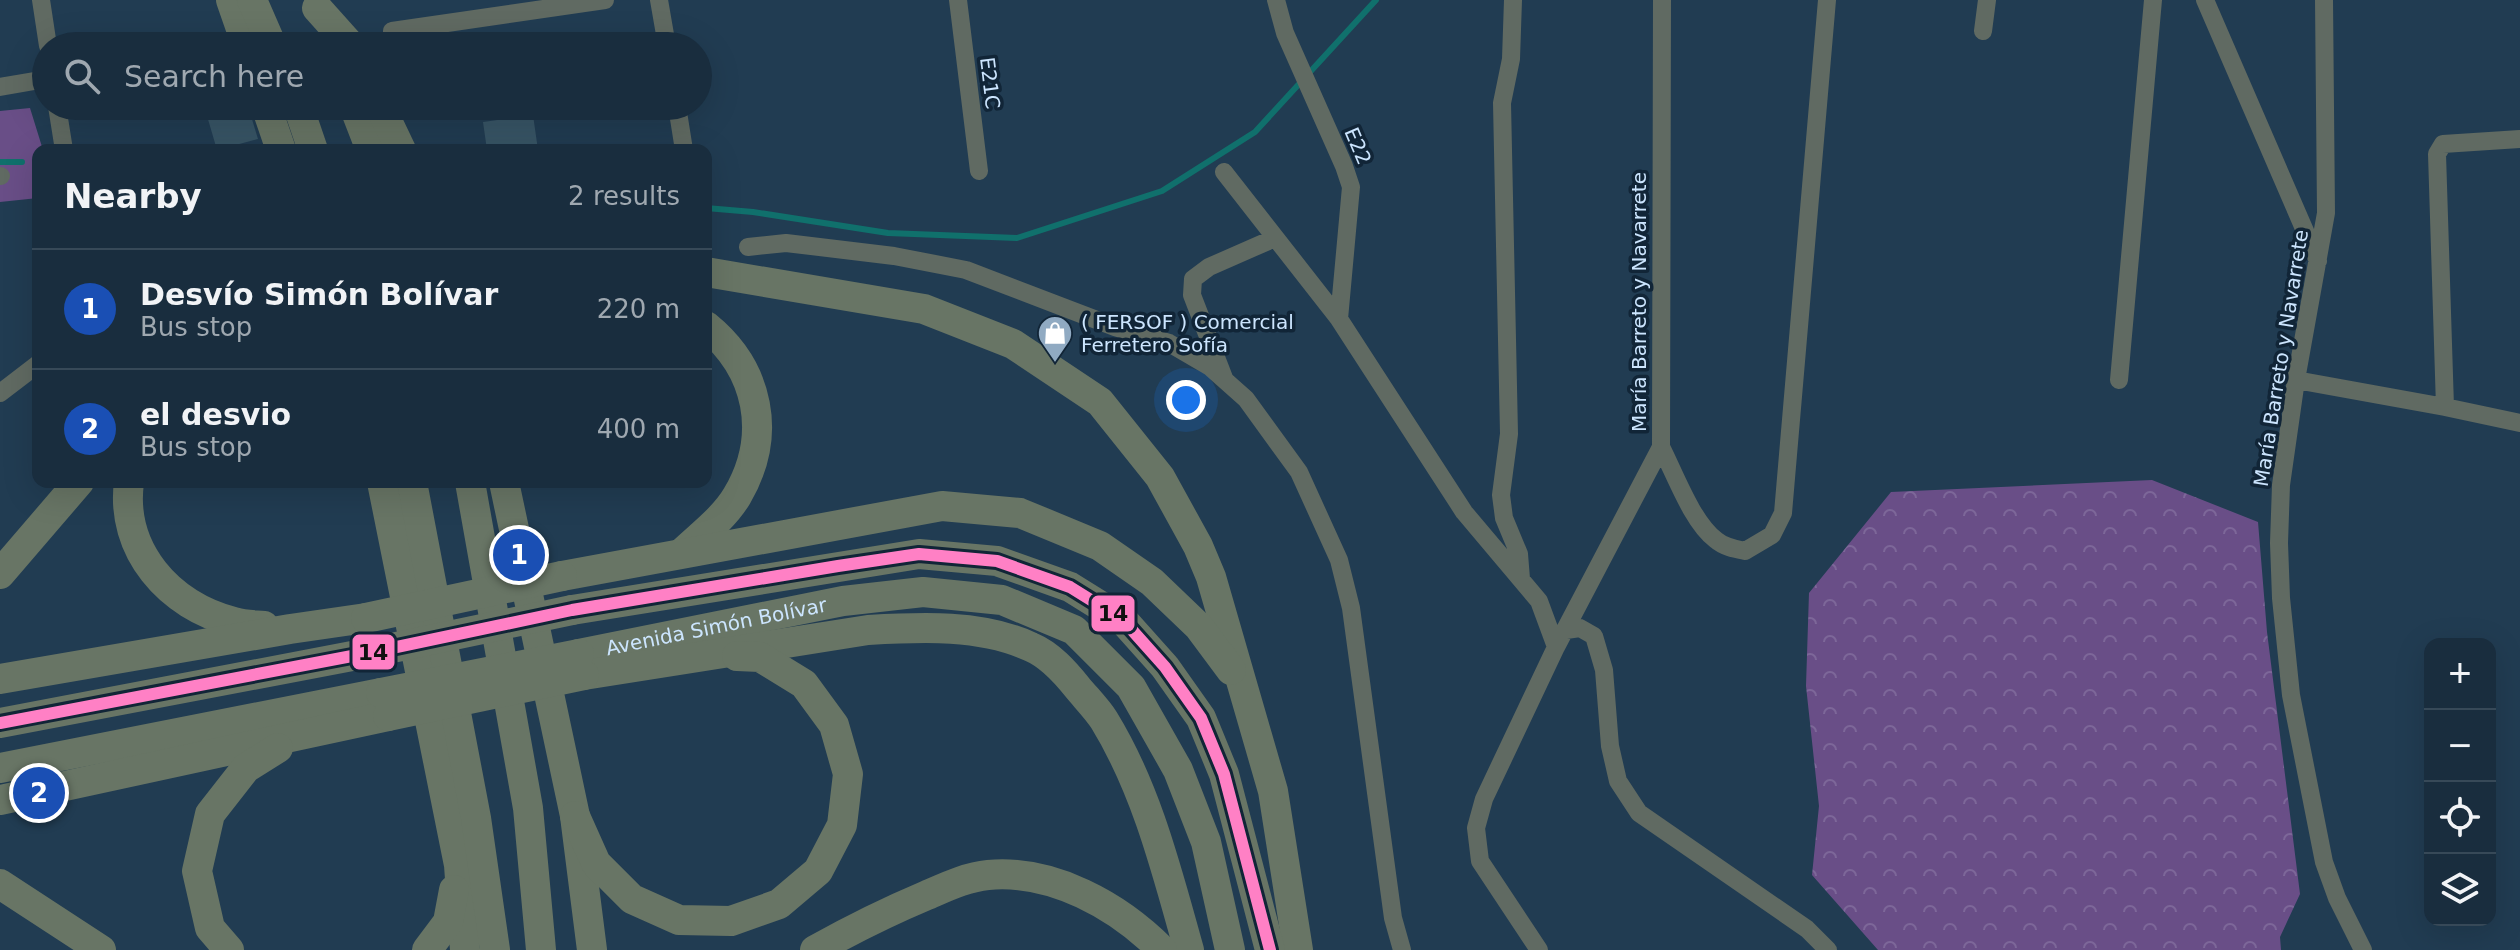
<!DOCTYPE html>
<meta charset="utf-8">
<style>
body{margin:0;font-family:"DejaVu Sans",sans-serif;background:#263949;color:#f1f3f6}
.controls{position:absolute;right:24px;bottom:24px;display:grid;overflow:hidden;border-radius:16px;box-shadow:0 8px 32px #0002}
.controls button{width:72px;height:72px;display:grid;place-items:center;padding:0;border:0;border-bottom:2px solid #374958;background:#192d3e;color:#f1f3f6;font:40px sans-serif}
.you{position:absolute;left:1186px;top:400px;width:28px;height:28px;margin:-20px;border:6px solid #fff;border-radius:50%;background:#1a73e8;box-shadow:0 0 0 12px #1a73e833}
.badge{display:grid;place-items:center;width:52px;height:52px;border-radius:50%;background:#ea580c;color:#fff;font-size:26px;font-weight:700}
.pin{position:absolute;translate:-50% -50%;border:4px solid #fff;box-shadow:0 2px 8px #0006}
.list{margin:0;padding:0;list-style:none}
h2{display:flex;justify-content:space-between;align-items:center;height:104px;margin:0;padding:0 32px;font-size:34px}
h2 small{font-size:26px;font-weight:400;color:#9fa8b0}
.list li{display:grid;grid-template-columns:52px 1fr auto;gap:24px;align-items:center;box-sizing:border-box;height:120px;padding:0 32px;border-top:2px solid #374958}
.list b{display:block;font-size:30px;white-space:nowrap}
.list p{margin:0;font-size:26px;white-space:nowrap;color:#9fa8b0}
.list em{font-size:26px;font-style:normal;color:#9fa8b0}
.icon{flex:none;width:44px;height:44px;fill:none;stroke:currentColor;stroke-width:2;stroke-linecap:round;stroke-linejoin:round}
.map{position:relative;flex:none;width:2520px;height:950px;overflow:hidden}
.search{position:absolute;background:#192d3e;box-shadow:0 8px 32px #0002;left:32px;top:32px;width:680px;height:88px;display:flex;align-items:center;gap:20px;box-sizing:border-box;padding:0 28px;border-radius:44px;color:#9fa8b0;font-size:30px}
.panel{position:absolute;background:#192d3e;box-shadow:0 8px 32px #0002;left:32px;top:144px;width:680px;height:344px;border-radius:16px}
.map>svg:first-child{display:block}
.forest{fill:url(#forest-crowns)}
.green{fill:#694e87}
.lines{fill:none;stroke-linecap:round;stroke-linejoin:round}
.stream{stroke:#10706c;stroke-width:6}
.building{fill:#385566}
.minor{stroke:#606a62;stroke-width:18}
.trunk{stroke:#687565;stroke-width:30}
.trunk-bridge{stroke:#687565;stroke-width:30}
.bus-1-casing{stroke:#112537;stroke-width:18}
.bus-1{stroke:#ff80c5;stroke-width:12}
.labels{text-anchor:middle;dominant-baseline:central;stroke-width:7;stroke-linejoin:round;paint-order:stroke}
.street-label{font-size:20px;fill:#cce5fe;stroke:#112537}
.poi-label{font-size:20px;fill:#cce5fe;stroke:#112537;text-anchor:start}
.line-badge{stroke:#112537;stroke-width:3}
.pale-badge-label{font-size:22px;text-anchor:middle;font-weight:bold;fill:#111}
</style>
<div class="map">
<svg width="2520" height="950" viewBox="0 0 2520 950">
<defs>
<pattern id="forest-crowns" width="20" height="18" patternUnits="userSpaceOnUse" patternTransform="scale(2)"><rect width="20" height="18" fill="#694e87"/><path d="M2 6a3 3 0 1 1 6 0M12 15a3 3 0 1 1 6 0" fill="none" stroke="#7d6799"/></pattern>
</defs>
<rect width="100%" height="100%" fill="#213c52"/>
<!-- forest -->
<path class="forest" d="M 2152,480 L 2258,522 L 2267,632 L 2300,894 L 2280,937 L 2281,950 L 1878,950 L 1812,875 L 1819,806 L 1806,686 L 1809,593 L 1891,492 Z"/>
<!-- green -->
<path class="green" d="M 30,108 L 43,150 L 38,150 L 38,198 L 0,202 L 0,111 Z"/>
<g class="lines">
<!-- stream -->
<path class="stream" d="M 0,162 L 22,162
M 706,208 L 753,212 L 888,233 L 1017,238 L 1162,191 L 1255,132 L 1376,0"/>
</g>
<!-- building -->
<path class="building" d="M 214,106 L 248,106 L 258,139 L 217,150 L 205,109 Z
M 533,115 L 538,150 L 487,150 L 483,122 Z"/>
<g class="lines">
<!-- minor -->
<path class="minor" d="M 41,0 L 48,46
M 659,0 L 667,46
M 958,0 L 979,171
M 1276,0 L 1285,33 L 1344,166 L 1351,187 L 1339,319
M 1513,0 L 1511,59 L 1502,103 L 1509,434 L 1501,495 L 1504,518 L 1519,554 L 1521,579
M 2205,0 L 2318,261
M 2324,0 L 2326,213 L 2296,380 L 2281,485 L 2279,543 L 2281,598 L 2291,695 L 2324,862 L 2337,898 L 2363,950
M 392,31 L 605,0
M 1983,31 L 1987,0
M 0,87 L 46,79
M 57,106 L 64,150
M 677,106 L 684,150
M 1224,172 L 1339,319 L 1464,512 L 1539,601 L 1556,647
M 0,176 L 1,176
M 748,247 L 786,243 L 894,256 L 966,270 L 1115,327 L 1169,343 L 1210,367 L 1246,399 L 1299,472 L 1339,560 L 1351,608 L 1393,918 L 1402,950
M 1224,378 L 1192,295 L 1193,279 L 1209,267 L 1275,238
M 2119,380 L 2153,0
M 2296,380 L 2445,407 L 2520,423
M 0,393 L 38,364
M 2445,407 L 2437,154 L 2443,144 L 2520,139
M 1661,447 C 1675,474 1692,522 1716,540 C 1724,547 1735,549 1745,551 L 1772,535 L 1783,513 L 1827,0
M 1566,630 L 1580,628 L 1594,636 L 1604,670 L 1610,746 L 1618,781 L 1639,813 L 1807,929 L 1828,950
M 1539,950 L 1480,861 L 1476,828 L 1484,799 L 1556,647 L 1661,447 L 1662,0"/>
<!-- trunk -->
<g class="trunk">
<path d="M 231,0 L 247,46"/>
<path d="M 252,0 L 272,46"/>
<path d="M 317,8 L 351,46"/>
<path d="M 266,106 L 281,150"/>
<path d="M 298,106 L 313,150"/>
<path d="M 354,106 L 371,150"/>
<path d="M 380,106 L 401,150"/>
<path d="M 706,272 L 924,309 L 1013,344 L 1100,402 L 1160,477 L 1198,546 L 1211,577 L 1273,791 L 1298,950"/>
<path d="M 129,482 C 120,550 169,606 234,622 C 243,625 254,625 264,626"/>
<path d="M 382,482 L 459,865 L 465,950"/>
<path d="M 412,482 L 476,818 L 495,950"/>
<path d="M 470,482 L 528,808 L 541,950"/>
<path d="M 504,482 L 575,816 L 592,950"/>
<path d="M 682,553 C 701,535 724,518 737,496 C 773,435 759,369 706,326"/>
<path d="M 0,574 L 79,482"/>
<path d="M 562,576 L 942,506 L 1020,513 L 1100,546 L 1152,582 L 1199,627 L 1231,670"/>
<path d="M 572,610 L 919,554 L 997,561 L 1070,587 L 1123,620 L 1165,667 L 1201,718 L 1224,774 L 1270,950"/>
<path id="s1" d="M 579,654 L 843,601 L 923,592 L 1002,600 L 1074,630 L 1131,687 L 1178,770 L 1206,842 L 1230,950"/>
<path d="M 584,675 L 868,630 C 921,627 982,624 1031,647 C 1050,655 1065,672 1077,687 C 1086,698 1097,709 1104,720 C 1147,790 1167,872 1189,950"/>
<path d="M 0,679 L 290,629 L 366,618"/>
<path d="M 0,723 L 373,652"/>
<path d="M 0,768 L 381,693"/>
<path d="M 0,800 L 388,716"/>
<path d="M 575,816 L 596,863 L 632,899 L 679,920 L 731,921 L 779,904 L 818,871 L 842,825 L 848,774 L 834,725 L 804,684 L 760,657 L 737,656"/>
<path d="M 0,884 L 101,950"/>
<path d="M 229,950 L 210,928 L 197,871 L 210,814 L 246,768 L 278,748"/>
<path d="M 427,950 L 448,922 L 454,890"/>
<path d="M 815,950 C 851,930 887,912 925,896 C 944,888 966,877 988,875 C 1053,869 1118,906 1162,950"/>
</g>
<!-- trunk-bridge -->
<path class="trunk-bridge" d="M 366,618 L 562,576
M 373,652 L 572,610
M 381,693 L 579,654
M 388,716 L 584,675"/>
<!-- bus-1 casing -->
<g class="bus-1-casing">
<path id="bus-1" d="M 0,723 L 373,652 L 572,610 L 838,566 L 919,554 L 997,561 L 1070,587 L 1123,620 L 1165,667 L 1201,718 L 1224,774 L 1270,950"/>
</g>
<!-- bus-1 -->
<use href="#bus-1" class="bus-1"/>
</g>
<!-- icons -->
<defs>
<g id="shop-pin" transform="scale(1.8)"><path d="M0 17L-7.5 6A9.5 9.5 0 1 1 7.5 6Z" fill="#90aac2" stroke="#112537"/><path d="M-5-2.5h2.3a2.7 3.5 0 0 1 5.4 0H5L5.5 6h-11ZM-1.5-2.5h3a1.5 2.3 0 0 0-3 0Z" fill="#fff"/></g>
</defs>
<g fill-rule="evenodd">
<use href="#shop-pin" x="1055" y="333"/>
</g>
<g class="labels">
<!-- street labels -->
<g class="street-label">
<text transform="translate(990 83) rotate(83)">E21C</text>
<text transform="translate(1358 146) rotate(67)">E22</text>
<text transform="translate(1639 302) rotate(-90)">María Barreto y Navarrete</text>
<text transform="translate(2281 358) rotate(-81)">María Barreto y Navarrete</text>
<text stroke="none"><textPath href="#s1" startOffset="140">Avenida Simón Bolívar</textPath></text>
</g>
<!-- poi labels -->
<g class="poi-label">
<text x="1081" y="322">( FERSOF ) Comercial<tspan x="1081" dy="23">Ferretero Sofía</tspan></text>
</g>
</g>
<g class="line-badge">
<rect x="1090" y="594" width="46" height="39" rx="8" fill="#ff80c5"/>
<rect x="351" y="633" width="45" height="38" rx="8" fill="#ff80c5"/>
</g>
<g class="pale-badge-label">
<text x="1113" y="621">14</text>
<text x="373" y="660">14</text>
</g>
</svg>
<div class="controls">
<button>+</button>
<button>−</button>
<button><svg class="icon" aria-label="locate" viewBox="0 0 24 24"><circle cx="12" cy="12" r="6"/><path d="M12 2v4M12 18v4M2 12h4M18 12h4"/></svg></button>
<button><svg class="icon" aria-label="layers" viewBox="0 0 24 24"><path d="M12 4l9 5-9 5-9-5zM3 14l9 5 9-5"/></svg></button>
</div>
<div class="you"></div>
<div class="pin badge" style="left:519px;top:555px;background:#1a4fb4">1</div>
<div class="pin badge" style="left:39px;top:793px;background:#1a4fb4">2</div>
<div class="search"><svg class="icon" aria-label="search" viewBox="0 0 24 24"><circle cx="10" cy="10" r="6"/><path d="M15 15l6 6"/></svg>Search here</div>
<section class="panel">
<h2>Nearby<small>2 results</small></h2>
<ul class="list">
<li><span class="badge" style="background:#1a4fb4">1</span><div><b>Desvío Simón Bolívar</b><p>Bus stop</p></div><em>220 m</em></li>
<li><span class="badge" style="background:#1a4fb4">2</span><div><b>el desvio</b><p>Bus stop</p></div><em>400 m</em></li>
</ul>
</section>
</div>
